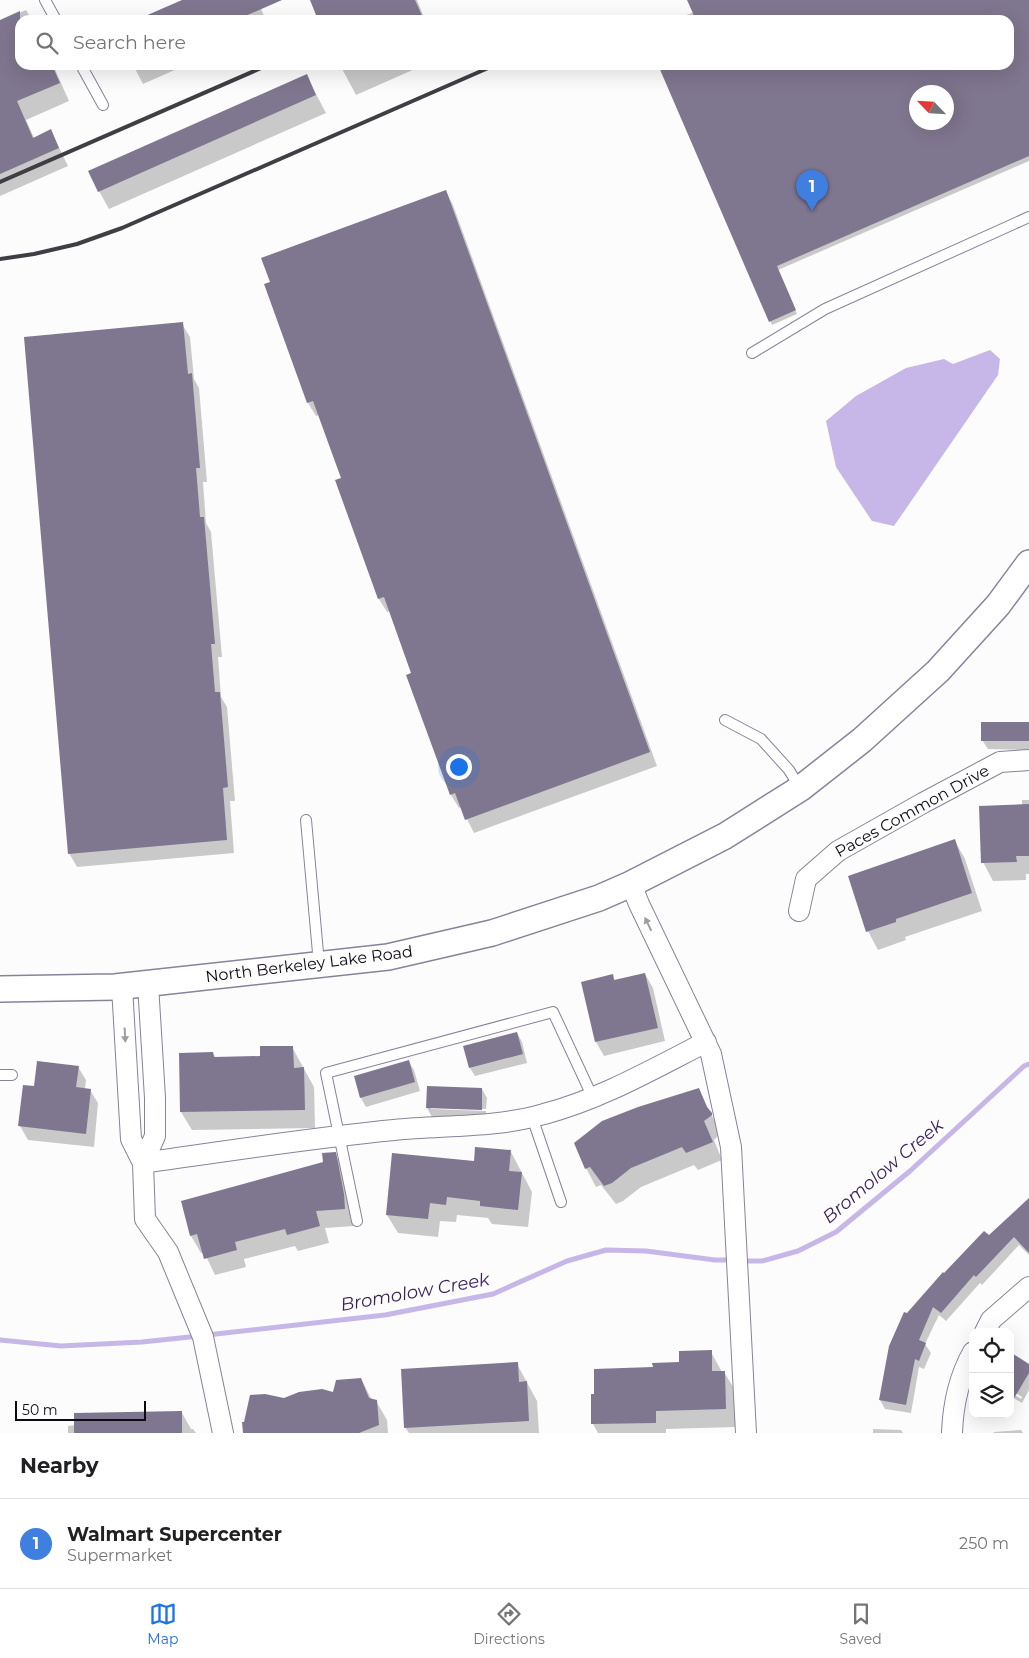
<!DOCTYPE html>
<style>
body{margin:0;font-family:Montserrat,sans-serif;background:#f2f2f2;color:#202124}
.controls{position:absolute;right:15px;bottom:15px;display:grid;overflow:hidden;border-radius:10px;box-shadow:0 5px 20px #0002}
.controls button{width:45px;height:45px;display:grid;place-items:center;padding:0;border:0;border-bottom:1px solid #e0e0e0;background:#fff;color:#202124;font:25px sans-serif}
.compass{position:absolute;left:909px;top:85px;width:45px;height:45px;border-radius:50%;background:#fff;box-shadow:0 5px 20px #0002;rotate:295deg}
.scale{position:absolute;left:15px;bottom:12px;width:131px;box-sizing:border-box;padding-left:5px;border:2px solid #0d0912;border-top:0;font-size:14px;line-height:18px;white-space:nowrap;color:#0d0912;-webkit-text-stroke:4px #fcfcfc;paint-order:stroke}
.you{position:absolute;left:458px;top:766px;width:18px;height:18px;margin:-12px;border:4px solid #fff;border-radius:50%;background:#1a73e8;box-shadow:0 0 0 8px #1a73e833}
.badge{display:grid;place-items:center;width:32px;height:32px;border-radius:50%;background:#1a73e8;color:#fff;font-size:16px;font-weight:700}
.pin{position:absolute;translate:-50% -41px;filter:drop-shadow(0 1px 2px #0008)}
.pin::after{content:'';position:absolute;top:26px;width:18px;height:15px;background:inherit;clip-path:polygon(0 0,100% 0,50% 100%)}
.list{margin:0;padding:0;list-style:none}
h2{display:flex;justify-content:space-between;align-items:center;height:65px;margin:0;padding:0 20px;font-size:21px}
h2 small{font-size:16px;font-weight:400;color:#757577}
.list li{display:grid;grid-template-columns:32px 1fr auto;gap:15px;align-items:center;box-sizing:border-box;height:90px;padding:0 20px;border-top:1px solid #e0e0e0}
.list b{display:block;font-size:19px;white-space:nowrap}
.list p{margin:0;font-size:16px;white-space:nowrap;color:#757577}
.list em{font-size:16px;font-style:normal;color:#757577}
.icon{flex:none;width:28px;height:28px;fill:none;stroke:currentColor;stroke-width:2;stroke-linecap:round;stroke-linejoin:round}
.map{position:relative;flex:none;width:1029px;height:1433px;overflow:hidden}
.search{position:absolute;background:#fff;box-shadow:0 5px 20px #0002;left:15px;right:15px;top:15px;height:55px;display:flex;align-items:center;gap:12px;box-sizing:border-box;padding:0 18px;border-radius:15px;color:#757577;font-size:19px}
.sheet{height:155px;background:#fff}
nav{display:flex;justify-content:space-around;align-items:center;box-sizing:border-box;height:70px;border-top:1px solid #e0e0e0;background:#fff;font-size:14px;color:#757577}
nav a{display:grid;justify-items:center;gap:2px}
nav .on{color:#1a73e8}
.map>svg:first-child{display:block}
.water{fill:#c7b6e8}
.shadow{fill:#0003;fill-rule:evenodd}
.lines{fill:none;stroke-linecap:round;stroke-linejoin:round}
.stream{stroke:#c7b6e8;stroke-width:5}
.building{fill:#7f768f;fill-rule:evenodd}
.service-casing{stroke:#8a819b;stroke-width:12}
.minor-casing{stroke:#8a819b;stroke-width:22}
.tertiary-casing{stroke:#8a819b;stroke-width:28}
.service{stroke:#fff;stroke-width:10}
.minor{stroke:#fff;stroke-width:20}
.tertiary{stroke:#fff;stroke-width:25}
.rail{stroke:#403d44;stroke-width:4}
.oneway{fill:#9e9da0}
.labels{text-anchor:middle;dominant-baseline:central;stroke-width:4;stroke-linejoin:round;paint-order:stroke}
.street-label{font-size:16px;fill:#0d0912;stroke:#fcfcfc}
.water-label{font-size:18px;font-style:italic;fill:#3b215c;stroke:#fcfcfc}
</style>
<div class="map">
<svg width="1029" height="1433" viewBox="0 0 1029 1433">
<rect width="100%" height="100%" fill="#fcfcfc"/>
<!-- water -->
<path class="water" d="M 990,350 L 1000,359 L 998,375 L 894,526 L 872,521 L 836,467 L 826,421 L 856,396 L 906,368 L 944,359 L 953,364 Z"/>
<!-- shadow -->
<path class="shadow" d="M 185,0 L 257,0 L 266,20 L 139,20 Z
M 311,0 L 417,0 L 425,20 L 320,20 Z
M 689,0 L 1029,0 L 1029,161 L 778,270 L 797,314 L 772,325 L 659,65 L 1009,65 L 1009,20 L 674,20 L 694,12 ZM 916,92 L 946,92 L 946,122 L 916,122 Z
M 26,10 L 32,20 L 20,20 L 20,65 L 53,65 L 69,101 L 26,120 L 34,138 L 51,131 L 68,166 L 0,196 L 0,21 Z
M 133,65 L 186,65 L 143,84 Z
M 340,65 L 424,65 L 356,95 Z
M 306,75 L 326,113 L 109,209 L 99,191 Z
M 446,191 L 453,205 L 657,766 L 474,833 L 461,807 L 459,808 L 451,795 L 413,674 L 390,611 L 387,612 L 379,599 L 336,481 L 342,479 L 319,415 L 316,416 L 308,403 Z
M 182,324 L 190,337 L 194,379 L 199,388 L 207,482 L 203,482 L 206,523 L 211,532 L 222,657 L 218,657 L 221,697 L 227,707 L 235,801 L 230,801 L 234,853 L 77,867 L 69,853 Z
M 1029,724 L 1029,750 L 988,749 L 982,740 Z
M 1022,800 L 1029,800 L 1029,874 L 1026,874 L 1026,880 L 993,881 L 983,862 L 1022,805 Z
M 955,841 L 965,859 L 982,911 L 905,937 L 906,940 L 878,950 L 868,931 Z
M 645,974 L 653,988 L 665,1041 L 604,1056 L 596,1042 L 583,983 L 613,976 L 615,981 Z
M 517,1033 L 522,1042 L 527,1063 L 475,1076 L 470,1068 Z
M 292,1047 L 314,1087 L 315,1128 L 192,1130 L 181,1112 L 213,1053 L 216,1058 L 262,1057 Z
M 409,1062 L 414,1070 L 420,1091 L 366,1107 L 361,1098 L 355,1077 Z
M 78,1067 L 86,1080 L 85,1089 L 90,1090 L 98,1103 L 94,1147 L 28,1140 L 20,1126 L 35,1087 Z
M 482,1089 L 487,1098 L 486,1109 L 431,1107 L 431,1109 L 486,1111 L 486,1118 L 432,1117 L 427,1108 Z
M 698,1089 L 721,1133 L 714,1140 L 722,1160 L 698,1170 L 694,1165 L 641,1187 L 623,1201 L 616,1204 L 601,1185 L 596,1187 L 586,1168 Z
M 511,1152 L 532,1192 L 528,1227 L 492,1224 L 488,1218 L 457,1215 L 456,1222 L 440,1221 L 438,1237 L 398,1233 L 387,1215 L 475,1163 Z
M 335,1154 L 345,1171 L 354,1212 L 354,1226 L 325,1228 L 329,1243 L 298,1251 L 295,1246 L 244,1259 L 246,1267 L 215,1275 L 204,1252 L 201,1253 L 191,1236 L 182,1202 L 324,1163 Z
M 1029,1199 L 1029,1255 L 1019,1245 L 982,1285 L 980,1283 L 946,1321 L 939,1315 L 925,1344 L 931,1353 L 924,1369 L 919,1367 L 911,1413 L 885,1409 L 880,1400 L 908,1315 Z
M 711,1352 L 722,1372 L 724,1372 L 735,1390 L 736,1427 L 666,1429 L 666,1433 L 598,1433 L 593,1424 L 592,1395 L 654,1368 L 680,1363 Z
M 517,1364 L 537,1401 L 539,1433 L 409,1433 L 405,1427 Z
M 1029,1365 L 1029,1390 L 1022,1403 L 1010,1396 L 1010,1392 L 1021,1399 L 1022,1397 L 1010,1389 Z
M 361,1379 L 372,1400 L 376,1401 L 387,1420 L 388,1433 L 245,1433 L 284,1400 L 334,1393 Z
M 182,1413 L 191,1429 L 193,1429 L 196,1433 L 68,1433 L 68,1426 Z
M 873,1429 L 901,1430 L 903,1433 L 873,1433 Z
M 1021,1430 L 1023,1433 L 994,1433 L 994,1432 Z"/>
<g class="lines">
<!-- stream -->
<path class="stream" d="M 742,1261 L 762,1261 L 798,1251 L 836,1232 L 910,1171 L 1024,1066 L 1029,1064
M 207,1335 L 385,1315 L 493,1294 L 567,1261 L 606,1250 L 646,1251 L 715,1260 L 734,1260
M 0,1340 L 61,1346 L 142,1342 L 199,1336"/>
</g>
<!-- building -->
<path class="building" d="M 182,0 L 282,0 L 236,20 L 136,20 Z
M 310,0 L 415,0 L 424,20 L 318,20 Z
M 687,0 L 1029,0 L 1029,156 L 777,266 L 796,310 L 769,322 L 658,65 L 1009,65 L 1009,20 L 696,20 ZM 916,92 L 946,92 L 946,122 L 916,122 Z
M 20,11 L 20,65 L 52,65 L 60,83 L 17,101 L 33,138 L 51,129 L 59,148 L 0,174 L 0,20 Z
M 307,74 L 316,95 L 98,192 L 88,171 Z
M 446,190 L 650,752 L 465,820 L 455,793 L 450,795 L 406,675 L 411,673 L 384,597 L 378,599 L 335,480 L 341,478 L 313,401 L 307,403 L 264,284 L 270,282 L 261,258 Z
M 183,322 L 188,374 L 192,373 L 200,468 L 196,468 L 200,517 L 204,517 L 215,644 L 211,644 L 215,692 L 220,692 L 228,787 L 223,788 L 227,840 L 68,854 L 24,337 Z
M 981,722 L 1029,722 L 1029,741 L 981,741 Z
M 1029,804 L 1029,856 L 1016,856 L 1017,862 L 981,863 L 979,806 Z
M 955,839 L 972,893 L 896,919 L 896,922 L 866,932 L 848,876 Z
M 645,973 L 658,1028 L 595,1042 L 581,982 L 613,974 L 614,980 Z
M 517,1032 L 523,1054 L 469,1068 L 463,1046 Z
M 260,1046 L 293,1046 L 294,1068 L 304,1067 L 305,1110 L 180,1112 L 179,1053 L 213,1052 L 214,1057 L 260,1056 Z
M 409,1060 L 415,1082 L 360,1098 L 354,1076 Z
M 37,1061 L 79,1066 L 76,1087 L 91,1089 L 86,1134 L 18,1126 L 23,1085 L 34,1086 Z
M 427,1086 L 482,1088 L 482,1110 L 426,1108 Z
M 699,1088 L 707,1107 L 712,1113 L 712,1115 L 704,1121 L 713,1142 L 686,1153 L 682,1147 L 631,1168 L 612,1183 L 604,1186 L 590,1167 L 585,1169 L 574,1143 L 602,1121 L 638,1107 Z
M 475,1147 L 511,1150 L 509,1171 L 522,1172 L 518,1210 L 480,1206 L 480,1201 L 447,1197 L 446,1205 L 430,1203 L 428,1219 L 386,1215 L 392,1153 L 474,1161 Z
M 336,1152 L 344,1194 L 345,1209 L 316,1211 L 320,1226 L 287,1235 L 285,1229 L 235,1242 L 237,1250 L 204,1259 L 197,1234 L 190,1236 L 181,1201 L 323,1162 L 322,1153 Z
M 1029,1198 L 1029,1253 L 1014,1237 L 976,1277 L 974,1275 L 941,1313 L 933,1307 L 919,1340 L 926,1343 L 919,1361 L 915,1359 L 906,1405 L 879,1400 L 889,1346 L 904,1312 L 907,1313 L 943,1272 L 944,1273 L 984,1231 L 989,1235 Z
M 712,1350 L 712,1371 L 725,1371 L 726,1409 L 656,1411 L 656,1423 L 591,1424 L 591,1394 L 594,1394 L 594,1369 L 653,1367 L 652,1363 L 679,1362 L 679,1351 Z
M 1010,1352 L 1029,1364 L 1029,1373 L 1010,1405 Z
M 518,1362 L 519,1382 L 527,1381 L 529,1421 L 404,1428 L 401,1369 Z
M 361,1378 L 369,1398 L 377,1400 L 379,1425 L 359,1433 L 243,1433 L 242,1422 L 244,1422 L 250,1395 L 265,1394 L 284,1398 L 299,1392 L 322,1389 L 333,1392 L 336,1380 Z
M 182,1411 L 182,1433 L 74,1433 L 74,1413 Z"/>
<g class="lines">
<!-- service casing -->
<g class="service-casing">
<path id="service" d="M 45,0 L 56,20
M 81,65 L 103,105
M 752,353 L 825,309 L 1029,217
M 725,720 L 761,739 L 789,770 L 800,788
M 306,820 L 319,964
M 0,1075 L 12,1075
M 532,1117 L 561,1202
M 357,1221 L 326,1073 L 553,1012 L 593,1098"/>
</g>
<!-- minor casing -->
<g class="minor-casing">
<path id="minor" d="M 631,884 L 639,904 L 711,1054 L 731,1147 L 746,1433
M 799,911 L 806,879 L 838,851 L 923,803 L 1000,762 L 1029,760
M 122,987 L 131,1139 L 143,1163 L 145,1219 L 168,1252 L 203,1337 L 223,1433
M 143,1163 C 226,1151 310,1138 394,1130 C 443,1125 496,1128 544,1114 C 601,1099 653,1069 706,1042
M 143,1163 L 155,1136 L 155,1098 L 148,984
M 985,1332 L 991,1320 L 1029,1287
M 952,1433 C 953,1405 959,1377 973,1352"/>
</g>
<!-- tertiary casing -->
<g class="tertiary-casing">
<path id="tertiary" d="M 0,989 L 115,987 L 388,957 L 492,933 L 599,898 L 631,884 L 725,836 L 801,788 L 862,740 L 938,671 L 998,605 L 1029,563"/>
</g>
<!-- service -->
<use href="#service" class="service"/>
<!-- minor -->
<use href="#minor" class="minor"/>
<!-- tertiary -->
<use href="#tertiary" class="tertiary"/>
<!-- rail -->
<path class="rail" d="M 0,182 L 268,65
M 0,259 L 34,254 L 77,244 L 122,228 L 495,65"/>
</g>
<!-- one-way arrows -->
<defs><path id="oneway-solid" d="M-6-.8H1V-3.2L6.5 0L1 3.2V.8H-6Z" transform="scale(1.25)"/></defs>
<g class="oneway">
<use href="#oneway-solid" transform="translate(648 924) rotate(-116)"/>
<use href="#oneway-solid" transform="translate(125 1035) rotate(87)"/>
</g>
<g class="labels">
<!-- street labels -->
<g class="street-label">
<text transform="translate(912 811) rotate(-29)">Paces Common Drive</text>
<text transform="translate(309 964) rotate(-7)">North Berkeley Lake Road</text>
</g>
<!-- water labels -->
<g class="water-label">
<text transform="translate(883 1171) rotate(-40)">Bromolow Creek</text>
<text transform="translate(415 1292) rotate(-10)">Bromolow Creek</text>
</g>
</g>
</svg>
<div class="controls">
<button><svg class="icon" aria-label="locate" viewBox="0 0 24 24"><circle cx="12" cy="12" r="6"/><path d="M12 2v4M12 18v4M2 12h4M18 12h4"/></svg></button>
<button><svg class="icon" aria-label="layers" viewBox="0 0 24 24"><path d="M12 4l9 5-9 5-9-5zM3 14l9 5 9-5"/></svg></button>
</div>
<svg class="compass" viewBox="-18 -18 36 36"><path d="M0-13l5 13h-10z" fill="#e53935"/><path d="M0 13l5-13h-10z" fill="#757577"/></svg>
<div class="scale">50 m</div>
<div class="you"></div>
<div class="pin badge" style="left:812px;top:211px;background:#3f7fe0">1</div>
<div class="search"><svg class="icon" aria-label="search" viewBox="0 0 24 24"><circle cx="10" cy="10" r="6"/><path d="M15 15l6 6"/></svg>Search here</div>
</div>
<section class="sheet">
<h2>Nearby<small></small></h2>
<ul class="list">
<li><span class="badge" style="background:#3f7fe0">1</span><div><b>Walmart Supercenter</b><p>Supermarket</p></div><em>250 m</em></li>
</ul>
</section>
<nav>
<a class="on"><svg class="icon" aria-label="map" viewBox="0 0 24 24"><path d="M3 6l6-2 6 2 6-2v14l-6 2-6-2-6 2zM9 4v14M15 6v14"/></svg>Map</a>
<a><svg class="icon" aria-label="directions" viewBox="0 0 24 24"><path d="M12 3l9 9-9 9-9-9zM9 14v-3h6M13 9l2 2-2 2"/></svg>Directions</a>
<a><svg class="icon" aria-label="saved" viewBox="0 0 24 24"><path d="M7 4h10v16l-5-4-5 4z"/></svg>Saved</a>
</nav>
